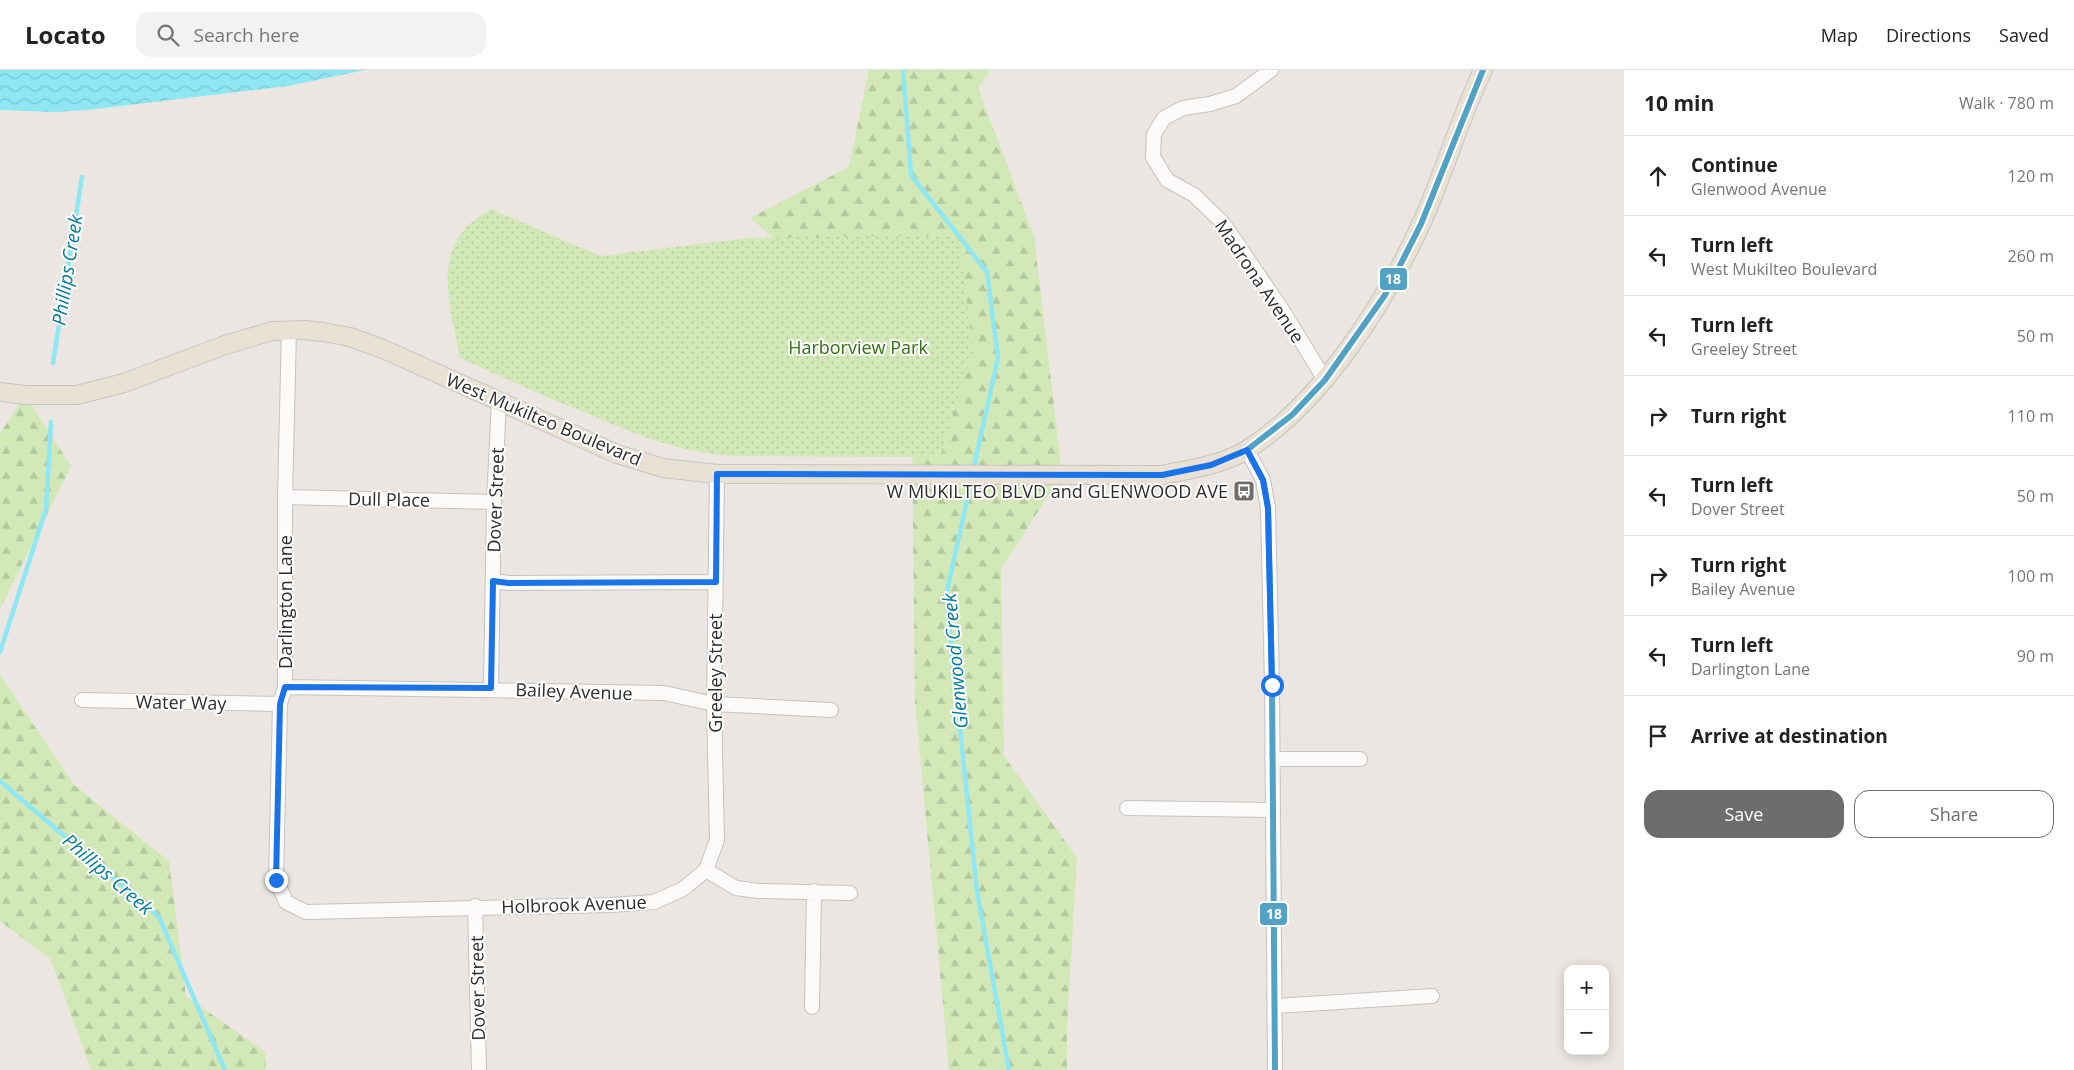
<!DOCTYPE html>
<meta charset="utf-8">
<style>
body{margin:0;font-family:"Open Sans",sans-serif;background:#f2f2f2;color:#222}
.controls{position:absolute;right:15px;bottom:15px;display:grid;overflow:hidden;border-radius:10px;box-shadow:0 2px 12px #0003}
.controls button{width:45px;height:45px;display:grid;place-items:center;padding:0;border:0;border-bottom:1px solid #e0e0e0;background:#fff;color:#222;font:25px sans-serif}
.stop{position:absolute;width:15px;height:15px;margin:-11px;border:4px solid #1a73e8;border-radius:50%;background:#fff}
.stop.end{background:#1a73e8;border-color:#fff;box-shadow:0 1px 5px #0008}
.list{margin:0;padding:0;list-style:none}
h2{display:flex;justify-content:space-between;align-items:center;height:65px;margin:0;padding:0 20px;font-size:21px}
h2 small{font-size:16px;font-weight:400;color:#767676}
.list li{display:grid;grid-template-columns:32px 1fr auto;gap:15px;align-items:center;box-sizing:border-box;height:80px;padding:0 20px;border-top:1px solid #e0e0e0}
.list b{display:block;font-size:19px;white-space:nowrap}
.list p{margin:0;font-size:16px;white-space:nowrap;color:#767676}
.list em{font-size:16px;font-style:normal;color:#767676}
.actions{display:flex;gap:10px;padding:15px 20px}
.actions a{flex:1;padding:11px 0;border:1px solid #6f6d6b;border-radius:15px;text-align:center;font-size:18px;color:#6f6d6b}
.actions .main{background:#6f6d6b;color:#fff}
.icon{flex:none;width:28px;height:28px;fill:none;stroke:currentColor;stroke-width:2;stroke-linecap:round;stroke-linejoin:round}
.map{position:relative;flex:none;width:1624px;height:1000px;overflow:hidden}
header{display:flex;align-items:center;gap:30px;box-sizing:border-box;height:70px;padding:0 25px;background:#fff;border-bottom:1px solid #e0e0e0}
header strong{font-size:24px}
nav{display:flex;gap:28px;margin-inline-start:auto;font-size:18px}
.search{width:350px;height:45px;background:#f2f2f2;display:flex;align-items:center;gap:12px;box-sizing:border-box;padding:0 18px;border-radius:15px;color:#767676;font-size:19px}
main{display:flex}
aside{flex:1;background:#fff}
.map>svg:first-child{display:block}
.forest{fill:url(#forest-firs)}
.park{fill:url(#park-dots)}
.water{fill:url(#water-waves)}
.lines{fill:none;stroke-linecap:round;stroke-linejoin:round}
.stream{stroke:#8ee7f3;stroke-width:4.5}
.minor-casing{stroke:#c4c3c3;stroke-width:16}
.major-casing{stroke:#c6c4c2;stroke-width:20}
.minor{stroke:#fcfbfa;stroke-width:14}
.major{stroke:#e9e1d3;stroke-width:18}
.bus-1-casing{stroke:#fff;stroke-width:10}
.bus-1{stroke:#51a2c4;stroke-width:6}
.route{stroke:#1a73e8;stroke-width:6}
.labels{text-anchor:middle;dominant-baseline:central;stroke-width:4;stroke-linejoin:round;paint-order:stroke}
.street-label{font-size:18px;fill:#2c2c2c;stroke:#fff}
.park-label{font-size:18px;fill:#337213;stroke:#fff}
.poi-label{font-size:18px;fill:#2c2c2c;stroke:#fff;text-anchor:end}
.water-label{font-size:19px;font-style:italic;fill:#027b9c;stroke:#fff}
.line-badge{stroke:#fff;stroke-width:2}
.badge-label{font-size:14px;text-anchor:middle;font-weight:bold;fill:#fff}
</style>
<header>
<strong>Locato</strong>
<div class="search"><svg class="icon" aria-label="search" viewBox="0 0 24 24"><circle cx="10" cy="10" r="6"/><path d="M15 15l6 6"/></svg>Search here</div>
<nav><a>Map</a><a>Directions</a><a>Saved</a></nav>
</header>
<main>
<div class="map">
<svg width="1624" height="1000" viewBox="0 0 1624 1000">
<defs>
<pattern id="forest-firs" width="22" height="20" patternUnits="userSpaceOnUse" patternTransform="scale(1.25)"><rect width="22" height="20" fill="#d2e9b7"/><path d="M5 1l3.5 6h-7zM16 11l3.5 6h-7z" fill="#b4c89e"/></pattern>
<pattern id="park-dots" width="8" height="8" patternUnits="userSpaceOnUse" patternTransform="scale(1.25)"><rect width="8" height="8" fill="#d2e9b7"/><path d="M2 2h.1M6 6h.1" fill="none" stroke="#b4c89e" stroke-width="1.8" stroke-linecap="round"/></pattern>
<pattern id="water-waves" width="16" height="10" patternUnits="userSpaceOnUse" patternTransform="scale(1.25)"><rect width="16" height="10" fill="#8ee7f3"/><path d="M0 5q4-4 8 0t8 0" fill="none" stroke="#7bc6d0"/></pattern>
</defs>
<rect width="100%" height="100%" fill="#ebe6e1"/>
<!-- forest -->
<path class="forest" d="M 869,0 L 991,0 L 978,18 L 1034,166 L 1062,404 L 1001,499 L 1004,686 L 1077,788 L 1067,956 L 1067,1000 L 949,1000 L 915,631 L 912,360 L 805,194 L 750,148 L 849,97 Z
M 25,325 L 71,396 L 0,539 L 0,364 Z
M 0,605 L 74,715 L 169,791 L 186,926 L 265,982 L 266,1000 L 91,1000 L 51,890 L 0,851 Z"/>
<!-- park -->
<path class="park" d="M 491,139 L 600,186 L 748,168 L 958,165 L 973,278 L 940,387 L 731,386 C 673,381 638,365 586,343 C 543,326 502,307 460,288 C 453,247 434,196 464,160 C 470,152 483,145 491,139 Z"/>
<!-- water -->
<path class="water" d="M 0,0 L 365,0 L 288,16 L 87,40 L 55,42 L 0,40 Z"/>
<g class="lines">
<!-- stream -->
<path class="stream" d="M 903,0 L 911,105 L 987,202 L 998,288 L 973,401
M 53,293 L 82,107
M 972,408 L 946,525 L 977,821 L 1009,1000
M 0,582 L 46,439 L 51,352
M 0,711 L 159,847 L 225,1000"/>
<!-- minor casing -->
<g class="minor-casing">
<path id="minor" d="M 1271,0 L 1236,26 L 1210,34 L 1183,38 L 1164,48 L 1154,64 L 1153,87 L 1167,110 L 1194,125 L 1223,153 L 1281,238 L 1325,310
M 289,260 L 285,427 L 285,617 L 280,634 L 276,810 L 286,832 L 306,842 L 611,835 L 654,832 L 683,819 L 706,800 L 736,818 L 758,821 L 850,823
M 1247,380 L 1263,410 L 1268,438 L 1272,615 L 1275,1000
M 285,427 L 494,432
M 493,511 L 508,513 L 716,512
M 285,617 L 664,623 L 714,634 L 831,640
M 491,618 L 494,432 L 499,331
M 82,630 L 280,634
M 1272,689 L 1360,689
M 1127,738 L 1273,740
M 706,800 L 717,770 L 714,634 L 717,404
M 475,836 L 479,1000
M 1276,936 L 1432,926
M 812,937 L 814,821"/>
</g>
<!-- major casing -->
<g class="major-casing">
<path id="major" d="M 0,322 L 25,325 L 77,325 L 124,313 L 225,275 L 272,261 L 305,260 L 323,262 L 350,267 L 383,279 L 617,384 L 663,398 L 717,404 L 1162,405 C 1191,399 1223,395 1248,379 C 1322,332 1385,233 1421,154 C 1444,104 1459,50 1483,0"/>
</g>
<!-- minor -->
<use href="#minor" class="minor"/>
<!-- major -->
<use href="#major" class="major"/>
<!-- bus-1 casing -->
<g class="bus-1-casing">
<path id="bus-1" d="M 1247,380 L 1263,410 L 1268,438 L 1272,615 L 1275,1000
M 1247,380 L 1292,345 L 1325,310 L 1385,225 L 1421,154 L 1483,0"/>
</g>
<!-- bus-1 -->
<use href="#bus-1" class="bus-1"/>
</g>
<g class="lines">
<!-- route -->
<path class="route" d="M 276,810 L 280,634 L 285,617 L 491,618 L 493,511 L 508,513 L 716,512 L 717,404 L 1162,405 L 1211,395 L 1247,380 L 1263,410 L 1268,438 L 1272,615"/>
</g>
<!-- icons -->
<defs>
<g id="bus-square" transform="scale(1.125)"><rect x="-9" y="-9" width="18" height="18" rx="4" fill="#6f6d6b" stroke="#fff"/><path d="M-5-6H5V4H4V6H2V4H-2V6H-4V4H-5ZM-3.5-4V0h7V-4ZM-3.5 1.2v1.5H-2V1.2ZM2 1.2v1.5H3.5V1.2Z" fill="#fff"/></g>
</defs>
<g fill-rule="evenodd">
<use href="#bus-square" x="1244" y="421"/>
</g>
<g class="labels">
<!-- street labels -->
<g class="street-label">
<text transform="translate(1260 211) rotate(56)">Madrona Avenue</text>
<text transform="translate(544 349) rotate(23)">West Mukilteo Boulevard</text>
<text transform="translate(389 429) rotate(1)">Dull Place</text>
<text transform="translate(495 430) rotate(-88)">Dover Street</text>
<text transform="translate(285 532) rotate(-90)">Darlington Lane</text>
<text transform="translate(715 603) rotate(-90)">Greeley Street</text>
<text transform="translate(574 621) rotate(2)">Bailey Avenue</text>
<text transform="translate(181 632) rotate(1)">Water Way</text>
<text transform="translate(574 834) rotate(-2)">Holbrook Avenue</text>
<text transform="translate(477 918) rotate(-91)">Dover Street</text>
</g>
<!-- park labels -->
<g class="park-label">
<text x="858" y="277">Harborview Park</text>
</g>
<!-- poi labels -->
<g class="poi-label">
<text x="1228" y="421">W MUKILTEO BLVD and GLENWOOD AVE</text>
</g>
<!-- water labels -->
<g class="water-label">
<text transform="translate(67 200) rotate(-81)">Phillips Creek</text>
<text transform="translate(955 591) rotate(-95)">Glenwood Creek</text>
<text transform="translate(108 804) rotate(41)">Phillips Creek</text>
</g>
</g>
<g class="line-badge">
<rect x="1379" y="197" width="29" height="24" rx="5" fill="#51a2c4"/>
<rect x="1259" y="832" width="29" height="24" rx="5" fill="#51a2c4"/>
</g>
<g class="badge-label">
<text x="1393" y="214">18</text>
<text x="1274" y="849">18</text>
</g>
</svg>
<div class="controls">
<button>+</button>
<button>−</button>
</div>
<div class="stop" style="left:1272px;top:615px"></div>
<div class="stop end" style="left:276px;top:810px"></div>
</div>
<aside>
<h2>10 min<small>Walk · 780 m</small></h2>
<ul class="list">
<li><svg class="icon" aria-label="ahead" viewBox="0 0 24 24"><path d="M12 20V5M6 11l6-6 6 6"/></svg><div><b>Continue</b><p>Glenwood Avenue</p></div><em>120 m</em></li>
<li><svg class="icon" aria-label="left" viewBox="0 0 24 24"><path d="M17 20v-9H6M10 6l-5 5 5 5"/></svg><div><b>Turn left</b><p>West Mukilteo Boulevard</p></div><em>260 m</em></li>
<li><svg class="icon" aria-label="left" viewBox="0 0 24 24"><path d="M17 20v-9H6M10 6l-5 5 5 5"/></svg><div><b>Turn left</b><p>Greeley Street</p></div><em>50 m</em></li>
<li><svg class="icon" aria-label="right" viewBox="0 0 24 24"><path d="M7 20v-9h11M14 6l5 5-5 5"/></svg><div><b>Turn right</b></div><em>110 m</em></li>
<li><svg class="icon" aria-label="left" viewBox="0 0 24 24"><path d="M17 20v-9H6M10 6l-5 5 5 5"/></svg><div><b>Turn left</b><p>Dover Street</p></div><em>50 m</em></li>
<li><svg class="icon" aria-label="right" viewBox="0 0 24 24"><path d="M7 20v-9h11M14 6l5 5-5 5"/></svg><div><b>Turn right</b><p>Bailey Avenue</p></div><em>100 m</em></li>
<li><svg class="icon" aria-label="left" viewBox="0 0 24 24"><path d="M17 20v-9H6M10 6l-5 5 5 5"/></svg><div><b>Turn left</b><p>Darlington Lane</p></div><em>90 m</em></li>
<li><svg class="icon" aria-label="arrive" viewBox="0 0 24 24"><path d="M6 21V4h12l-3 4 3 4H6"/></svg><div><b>Arrive at destination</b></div></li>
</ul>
<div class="actions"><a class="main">Save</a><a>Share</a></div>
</aside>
</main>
